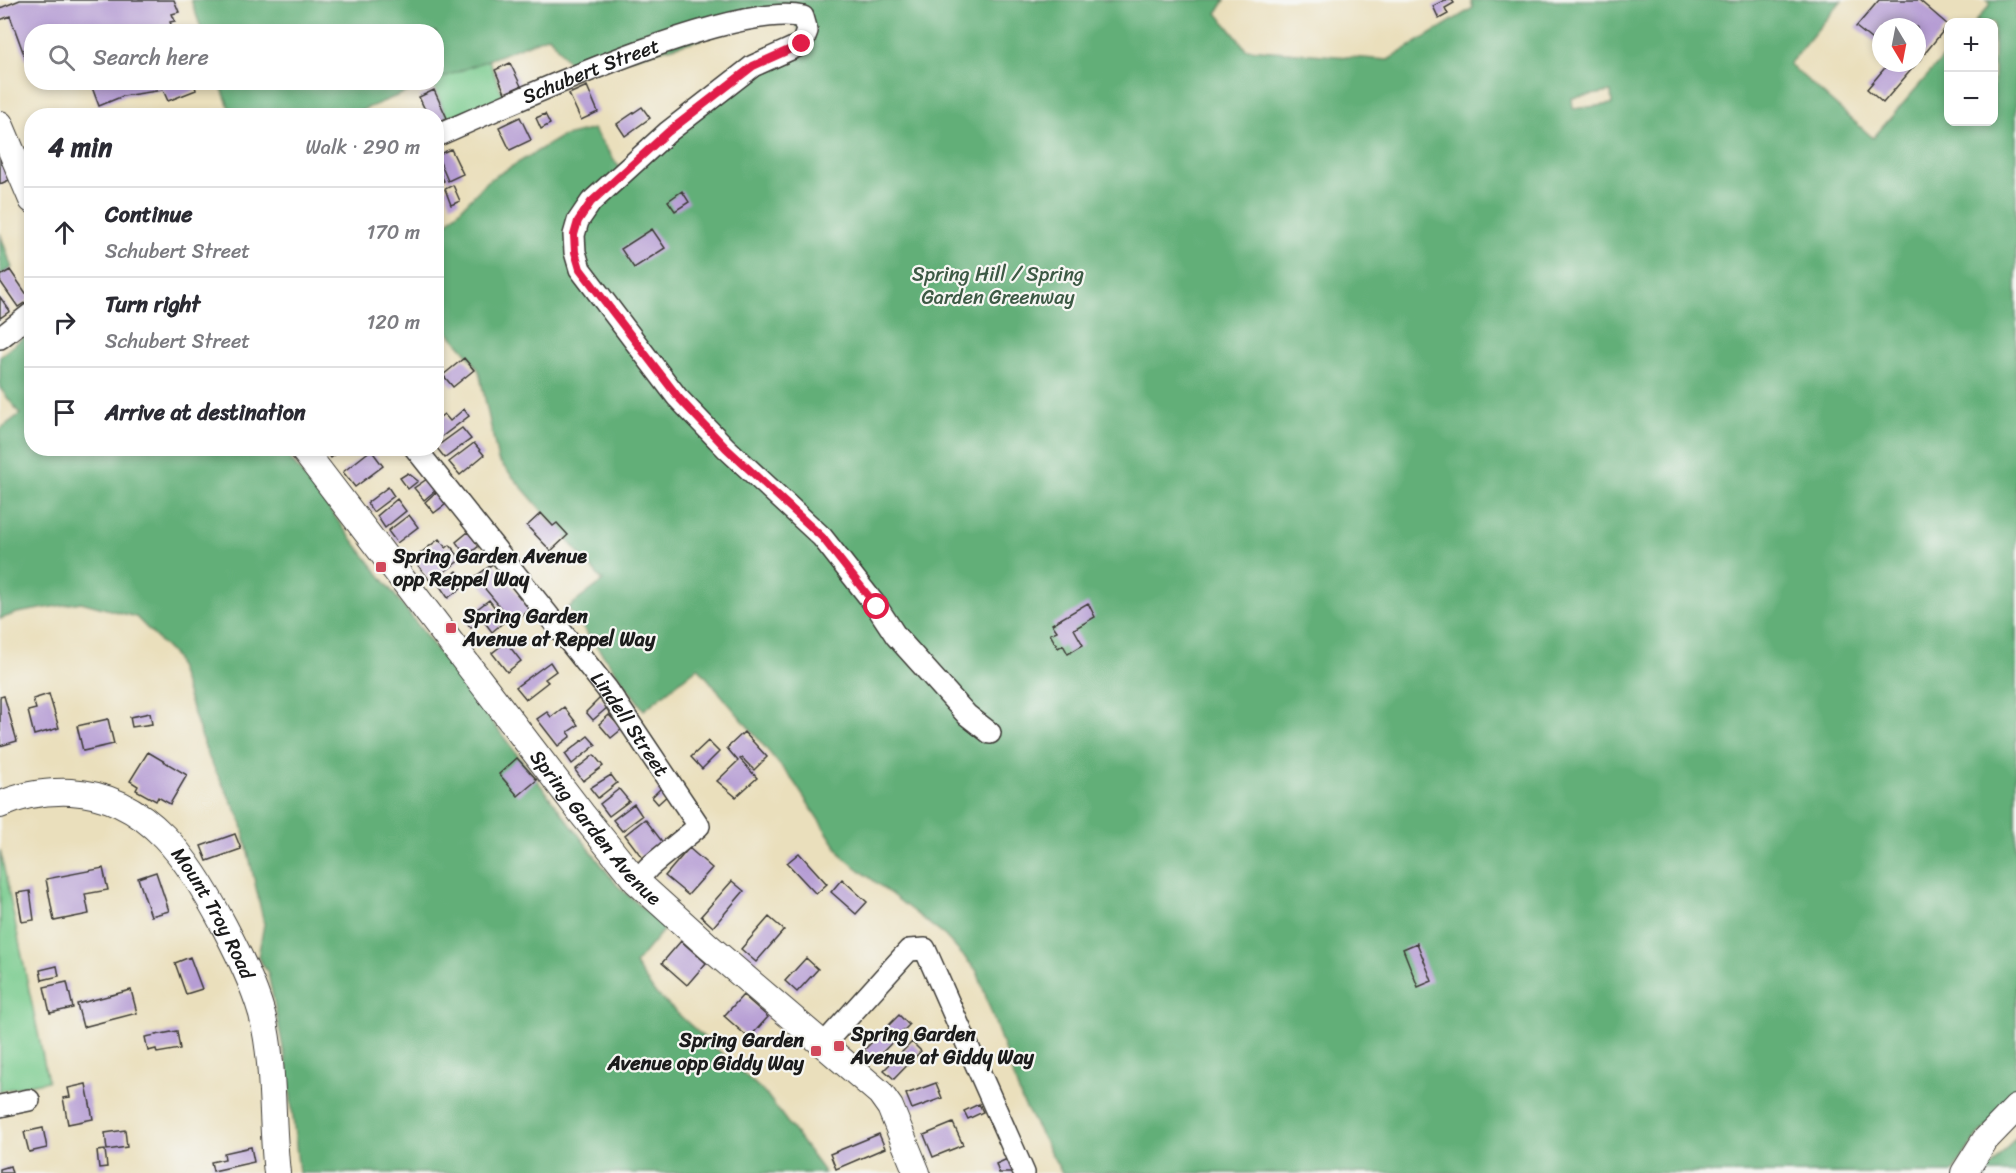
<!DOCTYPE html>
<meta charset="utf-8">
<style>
body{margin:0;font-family:Sriracha,sans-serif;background:#f2f2f3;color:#2b2b33}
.controls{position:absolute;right:18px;top:18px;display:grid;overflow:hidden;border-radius:12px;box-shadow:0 3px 9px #0003}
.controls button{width:54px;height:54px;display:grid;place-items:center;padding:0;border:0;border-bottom:2px solid #e1e1e2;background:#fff;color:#2b2b33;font:30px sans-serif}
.compass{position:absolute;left:1872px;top:18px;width:54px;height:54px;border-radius:50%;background:#fff;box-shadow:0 3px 9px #0003;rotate:170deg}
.stop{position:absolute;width:18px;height:18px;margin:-14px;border:4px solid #e11d48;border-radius:50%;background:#fff}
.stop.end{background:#e11d48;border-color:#fff;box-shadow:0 2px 6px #0008}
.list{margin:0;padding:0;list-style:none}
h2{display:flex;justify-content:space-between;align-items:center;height:78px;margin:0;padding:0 24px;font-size:26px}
h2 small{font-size:20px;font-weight:400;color:#7c7c81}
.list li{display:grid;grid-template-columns:39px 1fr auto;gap:18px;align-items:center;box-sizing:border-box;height:90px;padding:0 24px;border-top:2px solid #e1e1e2}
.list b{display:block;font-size:22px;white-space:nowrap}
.list p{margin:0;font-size:20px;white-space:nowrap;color:#7c7c81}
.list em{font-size:20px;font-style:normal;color:#7c7c81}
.icon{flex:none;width:33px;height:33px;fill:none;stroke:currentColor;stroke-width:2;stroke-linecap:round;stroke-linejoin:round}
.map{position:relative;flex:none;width:2016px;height:1173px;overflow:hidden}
.search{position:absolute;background:#fff;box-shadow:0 3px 9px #0003;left:24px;top:24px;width:420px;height:66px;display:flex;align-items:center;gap:15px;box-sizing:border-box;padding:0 21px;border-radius:24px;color:#7c7c81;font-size:22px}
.panel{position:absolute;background:#fff;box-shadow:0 3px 9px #0003;left:24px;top:108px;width:420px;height:348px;border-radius:24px}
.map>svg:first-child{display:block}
.green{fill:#78cb8d;stroke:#4a7454;stroke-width:1.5}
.forest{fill:#62af78;stroke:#3f664a;stroke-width:1.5;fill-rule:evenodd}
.building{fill:#b69dd4}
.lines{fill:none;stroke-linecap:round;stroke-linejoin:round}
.minor-casing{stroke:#3b3934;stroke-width:24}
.tertiary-casing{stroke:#3b3934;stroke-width:28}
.minor{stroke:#fff;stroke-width:21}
.tertiary{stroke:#fff;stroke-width:26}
.route{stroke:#e11d48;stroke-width:8}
.poi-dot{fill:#d1495b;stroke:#f6f6f2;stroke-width:2}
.labels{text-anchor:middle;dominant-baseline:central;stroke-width:4.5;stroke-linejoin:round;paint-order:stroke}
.street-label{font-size:20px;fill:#1c1c1c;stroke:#f6f6f2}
.park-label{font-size:20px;fill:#3c5944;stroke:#f6f6f2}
.poi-label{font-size:20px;font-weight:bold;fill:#1c1c1c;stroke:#f6f6f2;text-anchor:start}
</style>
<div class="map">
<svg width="2016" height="1173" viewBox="0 0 2016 1173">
<rect width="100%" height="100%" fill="#f6f6f2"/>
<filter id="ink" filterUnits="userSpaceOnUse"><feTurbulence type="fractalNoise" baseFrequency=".0167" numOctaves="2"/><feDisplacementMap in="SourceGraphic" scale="12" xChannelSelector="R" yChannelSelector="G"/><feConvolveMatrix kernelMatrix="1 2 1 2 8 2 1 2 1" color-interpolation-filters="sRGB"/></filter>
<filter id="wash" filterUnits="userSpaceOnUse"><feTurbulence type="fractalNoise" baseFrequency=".008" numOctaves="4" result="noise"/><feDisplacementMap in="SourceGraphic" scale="24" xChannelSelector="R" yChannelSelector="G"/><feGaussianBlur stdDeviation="1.35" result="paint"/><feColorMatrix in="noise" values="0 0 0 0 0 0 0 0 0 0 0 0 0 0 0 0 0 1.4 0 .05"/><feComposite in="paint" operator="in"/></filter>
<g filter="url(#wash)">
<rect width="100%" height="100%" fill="#eadfbc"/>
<!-- green -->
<path class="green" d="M 465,0 L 504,98 L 449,124 L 433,83 L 436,82 L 436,32 Z
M 0,850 L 48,1081 L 0,1091 Z"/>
<!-- forest -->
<path class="forest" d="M 191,0 L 1225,0 L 1217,13 L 1246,49 L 1388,60 L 1473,8 L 1471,0 L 1842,0 L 1789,64 L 1873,138 L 1948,52 L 1948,122 L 1994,122 L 1994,22 L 1975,22 L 1991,4 L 1987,0 L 2016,0 L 2016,1093 L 1973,1142 L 1952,1173 L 1062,1173 L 1022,1101 L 977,971 L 945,936 L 843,857 L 794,782 L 698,667 L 644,710 L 568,608 L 603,581 L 498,460 L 479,371 L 466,352 L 437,320 L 437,233 L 489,180 L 561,137 L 593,129 L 619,167 L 796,41 L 800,31 L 793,21 L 769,21 L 576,73 L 549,36 L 437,80 L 436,32 L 202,31 ZM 1611,92 L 1612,104 L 1573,109 L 1572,98 Z
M 220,83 L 220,82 L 429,83 L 350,115 L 232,115 Z
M 0,233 L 12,268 L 0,275 Z
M 31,332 L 32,448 L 283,449 L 617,885 L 665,928 L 635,964 L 654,992 L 767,1095 L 825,1173 L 299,1173 L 288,1072 L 268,973 L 258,957 L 264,924 L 241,820 L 208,756 L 175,657 L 136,617 L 81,602 L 17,613 L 0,619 L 0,429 L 20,414 L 0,388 L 0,356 Z
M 2016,1137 L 2016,1173 L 1987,1173 Z"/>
<g id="blocks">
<!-- building -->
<path class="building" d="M 20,0 L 174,0 L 179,12 L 172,14 L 175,21 L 170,22 L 174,32 L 32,32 L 32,58 L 26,60 L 10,16 L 0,20 L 0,8 Z
M 1445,0 L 1452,0 L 1454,3 L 1445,8 L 1448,14 L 1439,19 L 1433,6 Z
M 1879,0 L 1919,0 L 1948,25 L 1917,63 L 1917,27 L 1881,27 L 1881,47 L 1856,27 Z
M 510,63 L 521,86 L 505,93 L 495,70 Z
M 1889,63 L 1917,63 L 1883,103 L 1867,89 Z
M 90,82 L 194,82 L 196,90 L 168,101 L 163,90 L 123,96 L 99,106 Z
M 587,86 L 598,112 L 581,120 L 569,94 Z
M 434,90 L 447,118 L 436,123 L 436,116 L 428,116 L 419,97 Z
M 642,107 L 650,118 L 625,136 L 617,124 Z
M 545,114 L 550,124 L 541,129 L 536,118 Z
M 520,117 L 531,140 L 510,150 L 499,127 Z
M 451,149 L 463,174 L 448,181 L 437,155 Z
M 0,157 L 9,180 L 0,184 Z
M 436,165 L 444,181 L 436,185 Z
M 453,185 L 460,201 L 451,205 L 445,189 Z
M 682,191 L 689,202 L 675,211 L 668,201 Z
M 652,229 L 665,248 L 634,268 L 621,249 Z
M 10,270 L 30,299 L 18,307 L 0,281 L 0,276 Z
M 0,297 L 10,311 L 0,318 Z
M 464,358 L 474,370 L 453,387 L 443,375 Z
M 464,409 L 469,416 L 436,441 L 436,420 L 444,414 L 450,421 Z
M 462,428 L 471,439 L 445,458 L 436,447 Z
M 474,443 L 484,455 L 460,475 L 449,462 Z
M 324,448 L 343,448 L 331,458 Z
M 371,450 L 383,466 L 355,487 L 343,472 Z
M 408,473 L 418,481 L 408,489 L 400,478 Z
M 427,479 L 436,490 L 424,500 L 414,488 Z
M 388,487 L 394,496 L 373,512 L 367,503 Z
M 436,492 L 446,504 L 434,513 L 425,502 Z
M 397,499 L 406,511 L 385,528 L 377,516 Z
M 541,513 L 553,526 L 557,523 L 568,535 L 551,551 L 527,526 Z
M 409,515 L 418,527 L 397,543 L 388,531 Z
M 468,532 L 479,546 L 466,556 L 456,542 Z
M 439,539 L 446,548 L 450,545 L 461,559 L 431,582 L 413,559 Z
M 494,563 L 530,610 L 513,622 L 475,577 Z
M 457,571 L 466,584 L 448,598 L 439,585 Z
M 489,600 L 505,621 L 492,632 L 483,620 L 471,628 L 464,619 Z
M 1088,603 L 1095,617 L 1074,629 L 1083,645 L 1068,654 L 1063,645 L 1058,648 L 1050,634 L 1057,631 L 1052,624 Z
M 506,642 L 521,661 L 507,672 L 492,653 Z
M 550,662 L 556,671 L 545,679 L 548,682 L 526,699 L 516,687 Z
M 49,694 L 59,728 L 34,735 L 28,711 L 36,709 L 33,699 Z
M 4,696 L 17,741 L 0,746 L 0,697 Z
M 600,698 L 608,707 L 593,720 L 586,712 Z
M 564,707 L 578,725 L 568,732 L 571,736 L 558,746 L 537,719 L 547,712 L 551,717 Z
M 150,713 L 152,724 L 132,727 L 130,717 Z
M 609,715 L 622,729 L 611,738 L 599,724 Z
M 108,719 L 114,744 L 83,751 L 77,726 Z
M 744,732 L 767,757 L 754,770 L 742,758 L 740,759 L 757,778 L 736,797 L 717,781 L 738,761 L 727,748 Z
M 588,736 L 596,745 L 572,764 L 565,754 Z
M 708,741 L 719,752 L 702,769 L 691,757 Z
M 148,752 L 187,775 L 170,804 L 158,797 L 156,801 L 136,790 L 138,786 L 130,781 Z
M 594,755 L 603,766 L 583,781 L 575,770 Z
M 517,758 L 537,780 L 518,796 L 499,774 Z
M 611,775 L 617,783 L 598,798 L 590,788 Z
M 663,786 L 670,793 L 658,804 L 652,797 Z
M 619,789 L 629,801 L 609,816 L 600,804 Z
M 634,804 L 642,816 L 622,831 L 613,820 Z
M 645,819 L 664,844 L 644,860 L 625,835 Z
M 235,834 L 241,849 L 207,861 L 201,846 Z
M 689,848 L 712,868 L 688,895 L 665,876 Z
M 799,853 L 827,884 L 816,894 L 787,863 Z
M 103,868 L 108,890 L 85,894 L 89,914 L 54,921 L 46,879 Z
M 156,872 L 169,911 L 151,916 L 138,878 Z
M 842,879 L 867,902 L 856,914 L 831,892 Z
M 732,881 L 744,891 L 713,927 L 701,916 Z
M 30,891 L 34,920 L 22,922 L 17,893 Z
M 769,917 L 784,930 L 756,962 L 741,949 Z
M 681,941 L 706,963 L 687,985 L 662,963 Z
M 1417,943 L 1432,981 L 1418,987 L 1403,949 Z
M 190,957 L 202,989 L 186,994 L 175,963 Z
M 806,958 L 818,969 L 797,992 L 785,981 Z
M 57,966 L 59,976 L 42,980 L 40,970 Z
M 67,982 L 73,1008 L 50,1013 L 44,987 Z
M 131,990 L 137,1013 L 83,1027 L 77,1004 Z
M 743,995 L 768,1017 L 749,1038 L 724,1016 Z
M 899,1015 L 909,1025 L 875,1060 L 864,1050 Z
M 177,1031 L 180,1049 L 157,1053 L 156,1049 L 148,1051 L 145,1037 Z
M 912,1042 L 921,1051 L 894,1079 L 884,1070 Z
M 936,1083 L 942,1098 L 912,1109 L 906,1094 Z
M 86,1084 L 93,1119 L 68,1124 L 63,1098 L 70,1097 L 68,1088 Z
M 979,1104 L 983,1112 L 968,1119 L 964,1111 Z
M 953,1123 L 963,1145 L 933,1157 L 924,1135 Z
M 43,1128 L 47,1148 L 29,1152 L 24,1132 Z
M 125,1130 L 127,1147 L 107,1150 L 105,1133 Z
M 879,1134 L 885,1148 L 836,1169 L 830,1154 Z
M 251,1147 L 254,1162 L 213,1171 L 211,1162 L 225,1159 L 224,1153 Z
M 105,1150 L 107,1167 L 99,1168 L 97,1151 Z
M 1014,1156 L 1019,1173 L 999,1173 L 996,1164 Z
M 10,1166 L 12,1173 L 0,1173 L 0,1169 Z"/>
</g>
</g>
<g filter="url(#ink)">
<use href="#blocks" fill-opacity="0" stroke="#3b3934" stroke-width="1.5"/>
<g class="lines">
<!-- minor casing -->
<g class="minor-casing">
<g id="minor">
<path id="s1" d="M 436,136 C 509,104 733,0 803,17 L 807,31 L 802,44 L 753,66 L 668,132 L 591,202 L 578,221 L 574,235 L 575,252 L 580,269 L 677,397 L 726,448 L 822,537 L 877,607 L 896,636 L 967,715 L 990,733"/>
<path d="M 0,338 L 32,313"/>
<path id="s2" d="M 415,448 L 607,689 L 699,826 L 649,867 L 636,881"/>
<path d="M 823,1045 L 909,950 L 925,949 L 1024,1173"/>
<path d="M 0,1106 L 29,1100"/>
</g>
</g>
<!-- tertiary casing -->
<g class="tertiary-casing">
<g id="tertiary">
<path d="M 0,124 L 32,200"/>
<path id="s3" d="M 302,448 L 582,814 L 636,881 L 708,946 L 880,1093 L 890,1107 L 917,1173"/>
<path id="s4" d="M 0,805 C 22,795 47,791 71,792 C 149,796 191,863 224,926 C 239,955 253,983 262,1014 C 275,1066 271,1121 277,1173"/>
<path d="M 1964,1173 L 1985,1140 L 2016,1108"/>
</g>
</g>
<!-- minor -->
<use href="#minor" class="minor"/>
<!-- tertiary -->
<use href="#tertiary" class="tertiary"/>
</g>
</g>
<g class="lines" filter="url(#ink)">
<!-- route -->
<path class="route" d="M 802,44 L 753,66 L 668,132 L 591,202 L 578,221 L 574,235 L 575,252 L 580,269 L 678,397 L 726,448 L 822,537 L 877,607"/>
</g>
<!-- markers -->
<g class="poi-dot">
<rect x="375" y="561" width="12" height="12" rx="3"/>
<rect x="445" y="622" width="12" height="12" rx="3"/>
<rect x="833" y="1040" width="12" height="12" rx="3"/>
<rect x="810" y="1045" width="12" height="12" rx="3"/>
</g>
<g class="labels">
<!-- street labels -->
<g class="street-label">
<text stroke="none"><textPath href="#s1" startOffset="168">Schubert Street</textPath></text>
<text stroke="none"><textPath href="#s2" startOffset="350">Lindell Street</textPath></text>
<text stroke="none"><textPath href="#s3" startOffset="480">Spring Garden Avenue</textPath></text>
<text stroke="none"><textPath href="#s4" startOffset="270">Mount Troy Road</textPath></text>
</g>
<!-- park labels -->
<g class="park-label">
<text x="998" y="274">Spring Hill / Spring<tspan x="998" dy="23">Garden Greenway</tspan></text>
</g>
<!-- poi labels -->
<g class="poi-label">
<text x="393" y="556">Spring Garden Avenue<tspan x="393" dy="23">opp Reppel Way</tspan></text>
<text x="463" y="616">Spring Garden<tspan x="463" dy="23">Avenue at Reppel Way</tspan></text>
<text x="851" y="1034">Spring Garden<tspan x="851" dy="23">Avenue at Giddy Way</tspan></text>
<text x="804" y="1040" text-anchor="end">Spring Garden<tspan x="804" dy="23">Avenue opp Giddy Way</tspan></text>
</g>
</g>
</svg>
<div class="controls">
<button>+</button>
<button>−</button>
</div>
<svg class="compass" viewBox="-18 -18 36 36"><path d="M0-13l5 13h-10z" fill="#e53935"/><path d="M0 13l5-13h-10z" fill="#7c7c81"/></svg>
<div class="stop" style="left:877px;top:607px"></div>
<div class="stop end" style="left:802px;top:44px"></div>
<div class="search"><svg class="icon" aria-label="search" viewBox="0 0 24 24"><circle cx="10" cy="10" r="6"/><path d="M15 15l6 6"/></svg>Search here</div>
<section class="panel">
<h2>4 min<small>Walk · 290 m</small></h2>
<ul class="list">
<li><svg class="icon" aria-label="ahead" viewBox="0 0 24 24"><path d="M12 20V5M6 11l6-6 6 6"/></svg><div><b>Continue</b><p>Schubert Street</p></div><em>170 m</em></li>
<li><svg class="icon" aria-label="right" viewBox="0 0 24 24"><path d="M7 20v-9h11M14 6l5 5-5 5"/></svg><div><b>Turn right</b><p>Schubert Street</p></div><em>120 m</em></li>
<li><svg class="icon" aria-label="arrive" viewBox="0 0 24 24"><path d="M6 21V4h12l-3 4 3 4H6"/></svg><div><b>Arrive at destination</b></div></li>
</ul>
</section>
</div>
